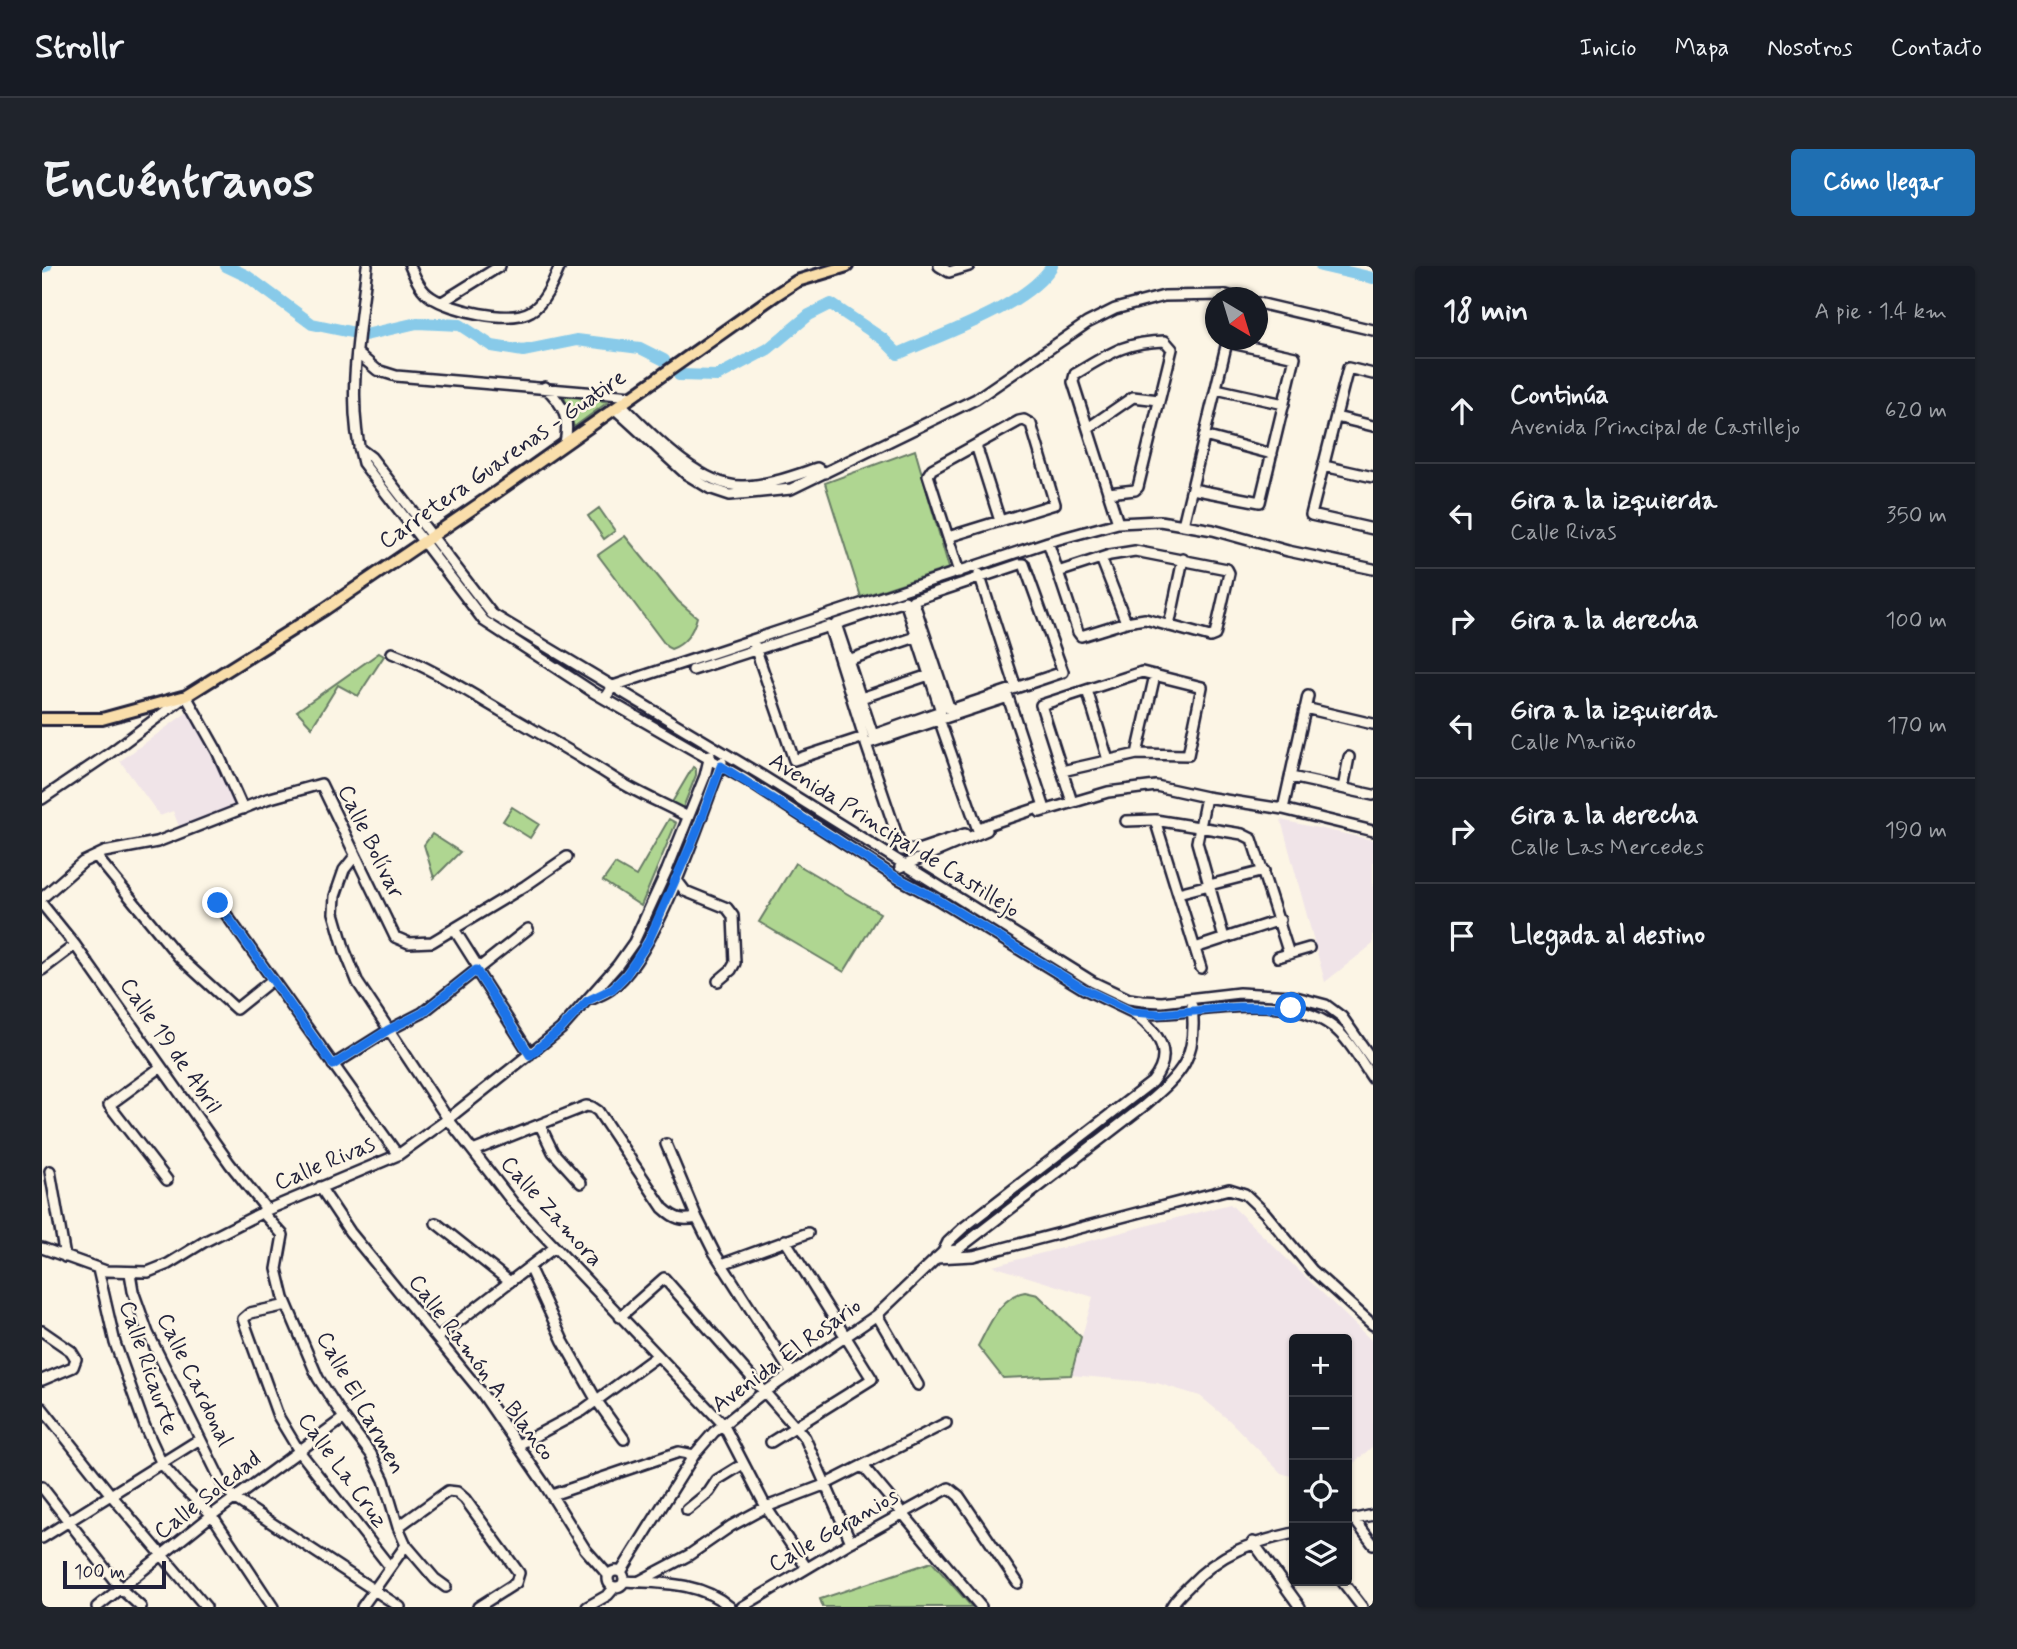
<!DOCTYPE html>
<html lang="es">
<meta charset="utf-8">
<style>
body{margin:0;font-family:Mynerve,sans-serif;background:#20242c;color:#f1f3f6}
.controls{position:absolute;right:21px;bottom:21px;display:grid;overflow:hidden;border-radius:7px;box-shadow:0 2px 5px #0004}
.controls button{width:63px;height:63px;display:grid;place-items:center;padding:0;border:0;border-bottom:2px solid #363941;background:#171b24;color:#f1f3f6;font:35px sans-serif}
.compass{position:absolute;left:1163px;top:21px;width:63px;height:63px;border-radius:50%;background:#171b24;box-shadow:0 2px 5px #0004;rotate:142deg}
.scale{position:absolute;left:21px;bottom:18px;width:103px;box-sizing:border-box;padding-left:7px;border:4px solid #22223b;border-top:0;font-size:19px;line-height:24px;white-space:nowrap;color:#22223b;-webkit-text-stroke:5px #fcf5e5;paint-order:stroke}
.stop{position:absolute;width:21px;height:21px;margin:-16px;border:5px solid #1a73e8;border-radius:50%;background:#fff}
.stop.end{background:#1a73e8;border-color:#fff;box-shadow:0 2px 7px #0008}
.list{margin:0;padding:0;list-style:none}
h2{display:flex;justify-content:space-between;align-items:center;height:91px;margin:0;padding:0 28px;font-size:30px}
h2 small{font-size:23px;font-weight:400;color:#9ea1a6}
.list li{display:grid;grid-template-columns:46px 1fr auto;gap:21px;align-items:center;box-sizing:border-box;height:105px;padding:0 28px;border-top:2px solid #363941}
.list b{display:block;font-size:26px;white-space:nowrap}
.list p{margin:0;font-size:23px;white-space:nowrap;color:#9ea1a6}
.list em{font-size:23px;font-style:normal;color:#9ea1a6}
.icon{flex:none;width:38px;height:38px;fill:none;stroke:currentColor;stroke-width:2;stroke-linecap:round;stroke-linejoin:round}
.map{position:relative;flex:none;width:1331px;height:1341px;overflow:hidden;border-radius:7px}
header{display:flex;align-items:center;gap:42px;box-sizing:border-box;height:98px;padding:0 35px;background:#171b24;border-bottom:2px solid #363941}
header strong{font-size:33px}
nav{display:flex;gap:38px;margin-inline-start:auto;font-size:24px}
.intro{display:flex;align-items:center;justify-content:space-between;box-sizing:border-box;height:168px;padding:0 42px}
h1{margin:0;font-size:49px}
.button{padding:18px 32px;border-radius:7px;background:#1f6fb2;color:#fff;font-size:24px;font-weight:700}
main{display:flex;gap:42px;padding:0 42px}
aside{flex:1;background:#171b24;border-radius:7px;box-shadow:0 2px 5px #0004}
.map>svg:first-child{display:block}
.built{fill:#f0e4e8}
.green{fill:#afd691;stroke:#687c66;stroke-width:2}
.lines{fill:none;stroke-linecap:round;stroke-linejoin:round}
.river{stroke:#88cae9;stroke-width:12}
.minor-casing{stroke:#22223b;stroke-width:14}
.major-casing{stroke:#22223b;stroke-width:16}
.minor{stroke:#fcf5e5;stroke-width:9}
.major{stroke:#f9deab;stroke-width:10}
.route{stroke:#1a73e8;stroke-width:9}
.labels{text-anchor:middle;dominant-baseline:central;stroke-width:5;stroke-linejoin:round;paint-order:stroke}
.street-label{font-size:23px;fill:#22223b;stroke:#fcf5e5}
</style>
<header>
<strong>Strollr</strong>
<nav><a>Inicio</a><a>Mapa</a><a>Nosotros</a><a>Contacto</a></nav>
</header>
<div class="intro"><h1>Encuéntranos</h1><a class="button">Cómo llegar</a></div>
<main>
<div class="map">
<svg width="1331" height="1341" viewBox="0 0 1331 1341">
<rect width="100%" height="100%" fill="#fcf5e5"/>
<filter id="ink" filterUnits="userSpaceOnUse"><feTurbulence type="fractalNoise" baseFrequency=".0143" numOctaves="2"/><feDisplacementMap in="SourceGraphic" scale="14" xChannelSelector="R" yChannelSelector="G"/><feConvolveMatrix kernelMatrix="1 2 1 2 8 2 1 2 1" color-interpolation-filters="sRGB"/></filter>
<g filter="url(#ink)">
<!-- built -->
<path class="built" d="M 147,445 L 195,542 L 138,563 L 131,545 L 118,550 L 78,495 Z
M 1239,554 L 1331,574 L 1331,678 L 1283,716 Z
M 1188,938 L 1331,1076 L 1331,1180 L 1305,1203 L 1305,1073 L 1252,1073 L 1252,1211 L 1239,1207 L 1188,1155 L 1158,1130 L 1115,1117 L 1029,1109 L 1051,1031 L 951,1000 Z"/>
<!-- green -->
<path class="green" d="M 521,127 L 566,136 L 532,161 Z
M 873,184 L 907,302 L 819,331 L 783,217 Z
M 557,242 L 573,265 L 562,273 L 546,250 Z
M 583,270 L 636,335 L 655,351 C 651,366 644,378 629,383 L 625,381 L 556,289 Z
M 337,387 L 342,390 L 316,430 L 296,419 L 270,461 L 255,445 Z
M 651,501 L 654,503 L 654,509 L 640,544 L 629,538 Z
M 470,541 L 497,558 L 488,572 L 461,555 Z
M 627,553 L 634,557 L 599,640 L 561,615 L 573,598 L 594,610 Z
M 390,568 L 418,586 L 392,612 L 382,579 Z
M 753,597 L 838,647 L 802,706 L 717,656 Z
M 983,1026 L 996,1029 L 1039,1071 L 1029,1109 L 961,1112 L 936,1080 C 947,1060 958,1030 983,1026 Z
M 890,1296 L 930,1341 L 781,1341 L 778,1333 Z"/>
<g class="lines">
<!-- river -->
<path class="river" d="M 184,0 L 205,10 L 270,58 L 323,69 L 375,57 L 418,59 L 450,80 L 481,85 L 535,74 L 598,82 L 622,94
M 1279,0 L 1331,12
M 0,1 L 4,0
M 637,109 L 675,110 L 726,83 L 767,49 L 789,38 L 841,73 L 856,88 C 900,68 985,40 1010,0"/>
<!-- minor casing -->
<g class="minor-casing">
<path id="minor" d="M 325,0 C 318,64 303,134 321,197 L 442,355 L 551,426 L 704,514 L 852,610 L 895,633 L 1042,723 L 1090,746 L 1104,748 C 1163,748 1240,723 1291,761 C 1307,773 1319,796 1331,813
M 368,0 C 373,11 378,24 389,31 C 408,44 468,58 489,45 C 503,37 512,14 518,0
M 897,0 L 907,6 L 927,0
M 400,36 L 458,0
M 1216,37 L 1331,64
M 315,87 L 335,104 L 354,110 L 590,130
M 1331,108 L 1306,102 L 1269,249 L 1331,263
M 503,121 C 522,139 528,152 523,177
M 1174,123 L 1242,138
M 579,138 C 608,167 659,222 702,220 C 728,219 751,210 775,202 L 783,207
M 573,143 L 644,208 L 667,222 L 688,229 L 749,223 L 934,133 L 1045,57 L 1073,43 L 1122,30 L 1184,29 L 1194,32
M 1294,151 L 1331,160
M 1046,162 L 1091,131 L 1117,134
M 1162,170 L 1230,188
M 934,179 L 958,255
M 317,182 L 329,191 L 450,348 L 719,509 L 1051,716 L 1087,733 L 1101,735 L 1120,736 L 1197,727 L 1250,730 L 1284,739 L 1300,751 L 1331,795
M 1282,200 L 1331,211
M 1066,227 L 1093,224 L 1096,221 L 1130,83 L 1123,75 C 1082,76 1067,88 1033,108 L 1031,116 L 1076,257
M 1141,259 L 1185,76 L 1253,91 L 1218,236 L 1150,223
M 906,271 L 1013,238 L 989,158 L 982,154 L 977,155 L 890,203 L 886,209 L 917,306
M 1006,276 L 1036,366 L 1039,370 L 1084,356 L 1103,353 L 1168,371 L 1173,369 L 1187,307 L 1185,303 L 1093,285 L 1068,289 L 1016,306
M 1059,292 L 1084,356
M 978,298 L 982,298 L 1021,406 L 908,444 L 871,334 Z
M 937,308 L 974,422
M 863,335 L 899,445 L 831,469 L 794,358 Z
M 1127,360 L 1141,293
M 350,387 C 389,402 423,424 459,445 C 497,467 534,488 570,511 C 594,527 621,537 646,551
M 806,394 L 874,371
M 651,404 L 787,360 L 822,471 L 752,494 L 714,384 L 711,374
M 1045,424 L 1066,494
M 819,432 L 887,409
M 563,433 L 571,420 L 1006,276 L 1076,257 L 1118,255 L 1171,264 L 1246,285 L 1331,303
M 1263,442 L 1331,458
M 897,453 L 937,567
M 1095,488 L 1113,409
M 1020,505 L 1095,488 L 1146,489 L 1160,421 L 1100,406 L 999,439 L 1030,536
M 1249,511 L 1331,529
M 1301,522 L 1307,491
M 1164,531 L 1155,576 L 1182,672
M 0,533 L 68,487 L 144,430 L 175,485 L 201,543
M 1241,543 L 1266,430
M 998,546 L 1066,526 L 1114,520 L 1164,531 L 1241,543 L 1331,565
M 1113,554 L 1159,702
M 1084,555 L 1113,554 L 1200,568 L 1210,573 L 1247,688
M 923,568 L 879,583 L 860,584 L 824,478 L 966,431 L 1002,540 L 936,562
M 54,590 L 137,691 L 194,743 L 230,714
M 313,590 L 302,604 L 293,630 L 292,647 L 303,685 L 316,717 L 406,853 L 472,938 L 681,1158 L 724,1241 L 764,1301
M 858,601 L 945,564
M 634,613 L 643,625 L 685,642 L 691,650 L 693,697 L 689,704 L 676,715
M 1136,627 L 1222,605
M 0,632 L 41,596 L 62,586 L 115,576 L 225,533 L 279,518 L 353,671 L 367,677 L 390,676 L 483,620 L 525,591
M 176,637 L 356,889
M 0,638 L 33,679 L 188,898 L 225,944
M 412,663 L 436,701
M 1153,682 L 1238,654
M 1236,691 L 1267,682
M 0,704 L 33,679
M 434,704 L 488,788
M 550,733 C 556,730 564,727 569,723 C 614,692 659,549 680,496
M 291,799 L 347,764 L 380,747 L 486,663
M 119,801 L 67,839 L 125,914
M 498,859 L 511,886 L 539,917
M 624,878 L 655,952 L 672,986 L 750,1108
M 431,885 L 544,840 L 550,841 L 556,845 L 621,942 C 633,953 639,955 655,952
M 8,905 L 23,991
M 278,921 L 308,966 L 439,1126 L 503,1219 L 543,1283 L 566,1309
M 220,946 L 241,969 L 235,1003 L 242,1032 L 276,1112 L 302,1152 L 329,1188 L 342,1214 L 356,1261 L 364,1279 L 393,1313 L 404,1321
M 394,957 L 468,1016
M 0,982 L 64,1005 L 106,1006 L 126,998 L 162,976 L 225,944 L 356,889 L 406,853 L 519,763 L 575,700 L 592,676 L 625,604 L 663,510 L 668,489
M 901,986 L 915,984 L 1103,839 C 1140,807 1156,792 1150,740
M 894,992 L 931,990 L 1187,923 L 1203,928 L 1223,947 L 1270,1004 L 1331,1059
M 680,998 L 766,967
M 487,1001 L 521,1075 L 555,1135 L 582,1173
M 56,1003 L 73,1077 L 103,1161 L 120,1198 L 139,1220 L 170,1249 L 231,1341
M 88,1007 L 91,1025 L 106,1067 L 180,1217 L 193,1233 L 358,1341
M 245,1039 L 208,1047 L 201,1053 L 236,1150 L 257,1185 L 348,1301
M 835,1049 L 876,1119
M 578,1051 L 622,1012 L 763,1172 L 809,1276
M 0,1065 L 29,1085 L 34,1093 L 31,1101 L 0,1114
M 395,1072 L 513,981
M 0,1142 L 69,1229 L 164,1341
M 729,1176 L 830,1113 L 743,974
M 476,1179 L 540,1145 L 615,1090
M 821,1200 L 939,1341
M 0,1221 L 79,1323 L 99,1341
M 510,1229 L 637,1186 L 652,1189
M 645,1244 L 667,1226 L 675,1214 L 701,1198
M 1312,1253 L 1331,1278
M 1305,1255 L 1331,1249
M 356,1261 L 406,1225 L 415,1226 L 423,1233 L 477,1307 L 474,1317 L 436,1341
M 0,1272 L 158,1173
M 1211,1276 L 1258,1341
M566 1313a8 8 0 1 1 16 0a8 8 0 1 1-16 0Z
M 579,1306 L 652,1189 L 672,1166 L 717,1130 L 835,1049 L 901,986 L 906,976 L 921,962 L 1110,816 C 1133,788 1117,767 1093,748
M 582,1315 C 619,1317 659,1316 688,1341
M 1300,1315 L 1320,1341
M 596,1316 L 647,1289 L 689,1260 L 724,1241 L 782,1219 L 904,1157
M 55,1341 L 170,1249 L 302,1152
M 320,1341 L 364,1279
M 545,1341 L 566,1329 L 573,1321
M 700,1341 L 809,1276 L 907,1222 L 917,1230 L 976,1317
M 1129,1341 C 1133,1333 1140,1327 1147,1320 C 1179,1286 1208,1277 1252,1267"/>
</g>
<!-- major casing -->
<g class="major-casing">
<path id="major" d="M 0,453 L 60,453 L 144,430 L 283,343 L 446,232 L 735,28 L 755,15 L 805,0"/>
</g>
<!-- minor -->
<use href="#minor" class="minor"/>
<!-- major -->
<use href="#major" class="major"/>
</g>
</g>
<g class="lines" filter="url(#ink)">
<!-- route -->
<path class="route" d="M 176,637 L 291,799 L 346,764 L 380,747 L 434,704 L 488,789 L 519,763 L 545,735 L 570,723 L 584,709 L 606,676 L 654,567 L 679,500 L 852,610 L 895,633 L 1042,723 L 1090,746 L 1118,748 L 1197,741 L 1249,742"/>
</g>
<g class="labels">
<!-- street labels -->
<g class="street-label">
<text transform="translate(461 194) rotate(-35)">Carretera Guarenas - Guatire</text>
<text transform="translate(852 570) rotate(32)">Avenida Principal de Castillejo</text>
<text transform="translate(328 576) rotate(64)">Calle Bolívar</text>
<text transform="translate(128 780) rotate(55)">Calle 19 de Abril</text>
<text transform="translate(283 898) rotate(-23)">Calle Rivas</text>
<text transform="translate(509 946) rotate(48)">Calle Zamora</text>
<text transform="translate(745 1090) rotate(-36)">Avenida El Rosario</text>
<text transform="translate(106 1102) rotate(71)">Calle Ricaurte</text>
<text transform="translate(439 1102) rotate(53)">Calle Ramón A. Blanco</text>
<text transform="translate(152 1114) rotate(64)">Calle Cardonal</text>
<text transform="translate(318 1137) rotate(61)">Calle El Carmen</text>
<text transform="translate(300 1205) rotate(54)">Calle La Cruz</text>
<text transform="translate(166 1230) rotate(-38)">Calle Soledad</text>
<text transform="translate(792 1265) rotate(-30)">Calle Geranios</text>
</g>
</g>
</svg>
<div class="controls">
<button>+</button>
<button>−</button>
<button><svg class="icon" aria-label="locate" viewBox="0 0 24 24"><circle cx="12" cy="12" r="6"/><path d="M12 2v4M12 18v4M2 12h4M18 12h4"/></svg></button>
<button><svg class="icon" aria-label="layers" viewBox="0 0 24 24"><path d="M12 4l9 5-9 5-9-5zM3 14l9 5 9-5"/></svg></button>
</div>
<svg class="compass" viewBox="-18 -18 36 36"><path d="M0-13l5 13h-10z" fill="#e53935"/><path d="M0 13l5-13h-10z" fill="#9ea1a6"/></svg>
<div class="scale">100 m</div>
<div class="stop" style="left:1249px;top:742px"></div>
<div class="stop end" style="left:176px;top:637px"></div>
</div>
<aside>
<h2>18 min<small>A pie · 1.4 km</small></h2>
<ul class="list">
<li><svg class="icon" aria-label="ahead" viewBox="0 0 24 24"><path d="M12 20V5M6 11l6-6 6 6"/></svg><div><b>Continúa</b><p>Avenida Principal de Castillejo</p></div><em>620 m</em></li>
<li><svg class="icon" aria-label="left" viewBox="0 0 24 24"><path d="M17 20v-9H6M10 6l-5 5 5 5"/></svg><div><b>Gira a la izquierda</b><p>Calle Rivas</p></div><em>350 m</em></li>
<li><svg class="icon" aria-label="right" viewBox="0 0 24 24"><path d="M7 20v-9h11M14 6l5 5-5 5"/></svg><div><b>Gira a la derecha</b></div><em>100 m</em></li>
<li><svg class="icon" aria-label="left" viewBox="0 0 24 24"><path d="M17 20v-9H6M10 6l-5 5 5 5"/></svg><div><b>Gira a la izquierda</b><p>Calle Mariño</p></div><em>170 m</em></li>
<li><svg class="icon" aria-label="right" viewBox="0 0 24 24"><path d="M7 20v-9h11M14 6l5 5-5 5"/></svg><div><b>Gira a la derecha</b><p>Calle Las Mercedes</p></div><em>190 m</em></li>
<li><svg class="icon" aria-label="arrive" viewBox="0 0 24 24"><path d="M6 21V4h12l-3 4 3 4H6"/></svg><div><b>Llegada al destino</b></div></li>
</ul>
</aside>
</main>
